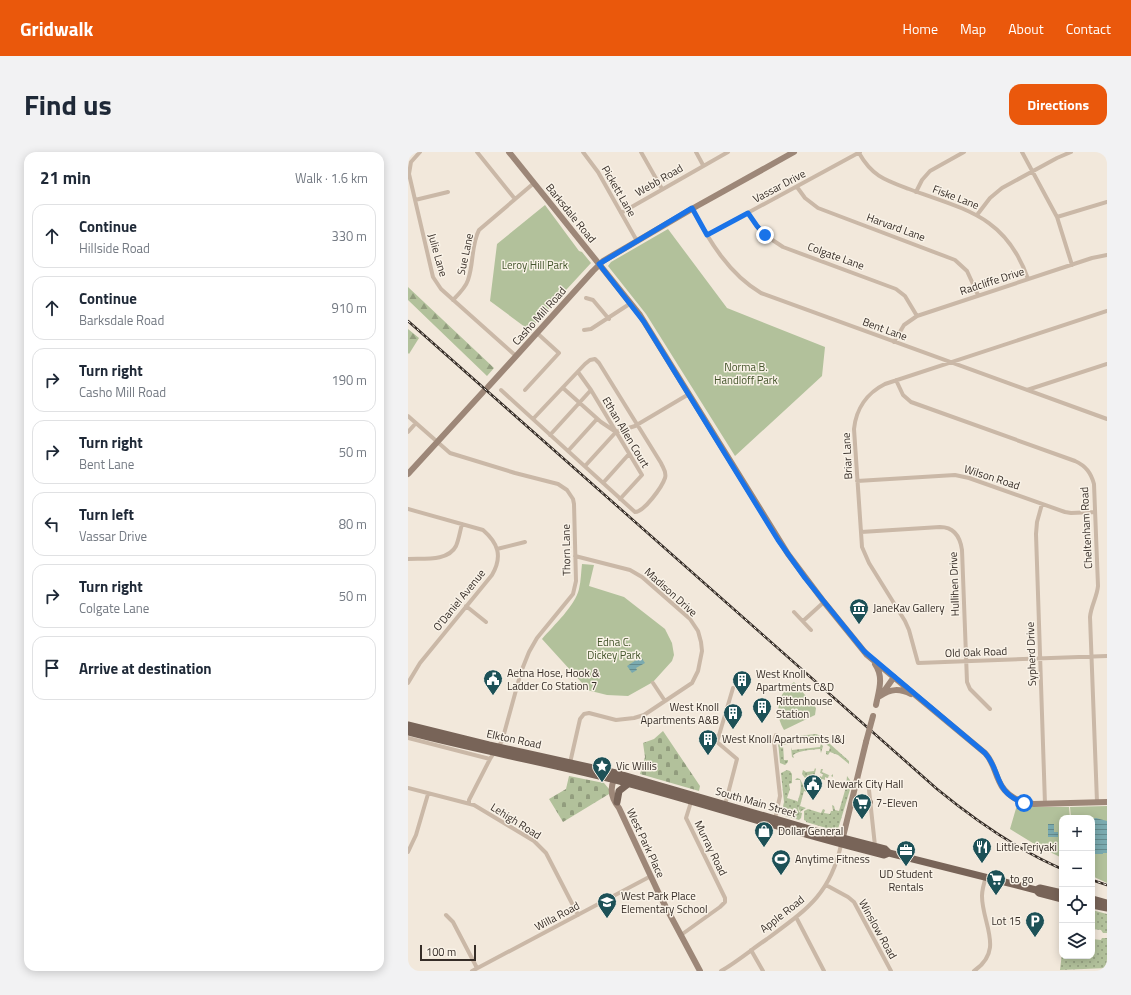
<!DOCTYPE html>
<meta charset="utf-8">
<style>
body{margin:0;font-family:"Titillium Web",sans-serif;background:#f2f2f3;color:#1f2937}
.controls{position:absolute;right:12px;bottom:12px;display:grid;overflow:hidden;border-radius:8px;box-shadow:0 2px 10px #0003}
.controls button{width:36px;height:36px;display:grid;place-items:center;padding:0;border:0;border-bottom:1px solid #e0e1e3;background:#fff;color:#1f2937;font:20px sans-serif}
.scale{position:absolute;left:12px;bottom:10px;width:56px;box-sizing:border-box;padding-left:4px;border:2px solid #362d27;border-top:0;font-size:11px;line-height:14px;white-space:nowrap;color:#362d27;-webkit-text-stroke:3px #f9f2e7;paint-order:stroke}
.stop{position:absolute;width:12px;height:12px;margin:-9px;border:3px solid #1a73e8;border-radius:50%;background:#fff}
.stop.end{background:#1a73e8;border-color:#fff;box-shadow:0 1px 4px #0008}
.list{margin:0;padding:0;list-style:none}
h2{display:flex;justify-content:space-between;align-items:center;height:52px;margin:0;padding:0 16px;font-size:17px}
h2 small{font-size:13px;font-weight:400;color:#747a83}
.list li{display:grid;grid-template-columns:26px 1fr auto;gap:12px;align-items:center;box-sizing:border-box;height:64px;margin:0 8px 8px;padding:0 8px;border:1px solid #e0e1e3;border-radius:12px}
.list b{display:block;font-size:15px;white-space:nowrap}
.list p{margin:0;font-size:13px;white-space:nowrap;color:#747a83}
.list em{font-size:13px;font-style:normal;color:#747a83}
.icon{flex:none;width:22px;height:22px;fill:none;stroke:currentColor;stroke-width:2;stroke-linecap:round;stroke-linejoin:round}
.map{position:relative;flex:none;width:699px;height:819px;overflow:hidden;border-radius:12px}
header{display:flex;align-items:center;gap:24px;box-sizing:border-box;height:56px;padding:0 20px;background:#ea580c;color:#fff}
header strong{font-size:19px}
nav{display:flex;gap:22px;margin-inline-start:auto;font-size:14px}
.intro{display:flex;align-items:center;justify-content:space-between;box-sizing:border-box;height:96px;padding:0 24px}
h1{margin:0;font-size:28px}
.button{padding:10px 18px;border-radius:12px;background:#ea580c;color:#fff;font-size:14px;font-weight:700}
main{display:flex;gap:24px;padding:0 24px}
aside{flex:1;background:#fff;border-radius:12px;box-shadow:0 2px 10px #0003}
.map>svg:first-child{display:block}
.grass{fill:url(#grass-dots)}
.forest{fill:url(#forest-firs)}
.cemetery{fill:url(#cemetery-stones)}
.park{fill:#b2c19b}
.water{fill:url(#water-rules)}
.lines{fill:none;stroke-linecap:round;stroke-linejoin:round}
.street{stroke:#cab8a7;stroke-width:4}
.secondary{stroke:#9d8778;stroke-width:6}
.primary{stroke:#786458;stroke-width:7}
.rail-casing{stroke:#362d27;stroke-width:2.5}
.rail{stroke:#f9f2e7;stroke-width:1;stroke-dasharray:3;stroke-linecap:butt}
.secondary-bridge{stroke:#9d8778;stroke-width:6}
.route{stroke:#1a73e8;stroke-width:5}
.labels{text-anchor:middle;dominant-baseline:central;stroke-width:3;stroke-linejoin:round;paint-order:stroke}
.street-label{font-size:11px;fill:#362d27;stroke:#f9f2e7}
.park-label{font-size:11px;fill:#43542b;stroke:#f9f2e7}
.poi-label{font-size:11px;fill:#362d27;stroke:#f9f2e7;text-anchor:start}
</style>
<header>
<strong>Gridwalk</strong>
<nav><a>Home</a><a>Map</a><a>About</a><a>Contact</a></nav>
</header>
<div class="intro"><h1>Find us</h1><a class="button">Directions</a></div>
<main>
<aside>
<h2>21 min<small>Walk · 1.6 km</small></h2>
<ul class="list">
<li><svg class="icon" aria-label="ahead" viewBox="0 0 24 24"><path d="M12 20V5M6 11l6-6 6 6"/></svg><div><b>Continue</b><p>Hillside Road</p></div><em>330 m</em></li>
<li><svg class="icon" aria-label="ahead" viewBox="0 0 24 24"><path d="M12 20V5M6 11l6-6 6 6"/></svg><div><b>Continue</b><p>Barksdale Road</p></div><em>910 m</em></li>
<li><svg class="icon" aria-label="right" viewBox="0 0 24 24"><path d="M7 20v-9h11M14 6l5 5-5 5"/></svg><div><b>Turn right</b><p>Casho Mill Road</p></div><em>190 m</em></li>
<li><svg class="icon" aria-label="right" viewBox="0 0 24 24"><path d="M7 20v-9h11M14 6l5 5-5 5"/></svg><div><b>Turn right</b><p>Bent Lane</p></div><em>50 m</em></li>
<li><svg class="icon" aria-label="left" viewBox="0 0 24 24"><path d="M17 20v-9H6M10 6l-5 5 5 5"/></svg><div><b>Turn left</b><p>Vassar Drive</p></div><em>80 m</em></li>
<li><svg class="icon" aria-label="right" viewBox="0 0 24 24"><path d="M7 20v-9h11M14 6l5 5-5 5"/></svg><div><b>Turn right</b><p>Colgate Lane</p></div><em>50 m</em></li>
<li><svg class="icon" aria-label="arrive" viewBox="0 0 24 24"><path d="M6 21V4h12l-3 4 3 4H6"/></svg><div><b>Arrive at destination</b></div></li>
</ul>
</aside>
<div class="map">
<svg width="699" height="819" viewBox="0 0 699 819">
<defs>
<pattern id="grass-dots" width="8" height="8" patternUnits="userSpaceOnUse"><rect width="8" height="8" fill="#b2c19b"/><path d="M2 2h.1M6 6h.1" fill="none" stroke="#929d7e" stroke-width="1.8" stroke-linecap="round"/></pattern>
<pattern id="forest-firs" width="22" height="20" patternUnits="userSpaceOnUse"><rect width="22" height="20" fill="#b2c19b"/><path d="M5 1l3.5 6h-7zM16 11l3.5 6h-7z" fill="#929d7e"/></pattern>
<pattern id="cemetery-stones" width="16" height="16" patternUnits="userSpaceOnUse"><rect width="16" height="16" fill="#b2c19b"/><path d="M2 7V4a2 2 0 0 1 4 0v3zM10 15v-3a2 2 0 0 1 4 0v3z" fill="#929d7e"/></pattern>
<pattern id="water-rules" width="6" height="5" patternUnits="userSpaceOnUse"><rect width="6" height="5" fill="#7aaaaf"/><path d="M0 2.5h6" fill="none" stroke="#658b8e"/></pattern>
</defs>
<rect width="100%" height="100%" fill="#f2e8db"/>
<!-- grass -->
<path class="grass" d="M 408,582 L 413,584 L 441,609 L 441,612 L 430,603 L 422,600 L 420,603 L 418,602 L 418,599 L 421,599 L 422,595 L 419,593 L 416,589 L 412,588 L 411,585 L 378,588 L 379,592 L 375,593 L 376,608 L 380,608 L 380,610 L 377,613 L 372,611 L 370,589 L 372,586 Z
M 413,592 L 415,594 L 413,601 L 412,597 C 402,598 393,598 385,603 L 386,606 L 384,605 L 383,595 L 384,598 L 412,595 Z
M 407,616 L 408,617 L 406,625 L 406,623 L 405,622 L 403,624 L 400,623 L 397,626 L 394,622 L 395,618 L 398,620 L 406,619 Z
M 413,617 L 415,617 L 414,620 L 423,624 L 425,622 L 425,625 L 421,623 L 420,626 L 417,625 L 417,628 L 414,627 L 411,632 L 409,630 L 411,628 L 412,624 L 414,625 L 415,622 L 412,621 Z
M 379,618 L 382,619 L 384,622 L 384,631 L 381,632 L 382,637 L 379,646 L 389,649 L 391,660 L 394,661 L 393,666 L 391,668 L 377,664 L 374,659 L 376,650 L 373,621 Z
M 439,624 L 444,631 L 430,677 L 425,678 L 398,670 L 398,669 L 396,668 L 396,659 L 400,657 L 413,661 L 415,657 L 417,658 L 416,661 L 422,662 L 423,659 L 425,659 L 424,653 L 426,654 L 427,658 L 431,659 L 438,635 Z
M 389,626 L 392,627 L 396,635 L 399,635 L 402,638 L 401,641 L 396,639 L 392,654 L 398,656 L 392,660 L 389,651 C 392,643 394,636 392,628 L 387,628 Z
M 684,758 L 699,762 L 699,781 L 695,781 L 693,778 L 684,777 Z
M 694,786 L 699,786 L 699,816 L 652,818 L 654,801 L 654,804 L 684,804 L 684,787 L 693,788 Z"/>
<!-- forest -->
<path class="forest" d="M 0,135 L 86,216 L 79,224 L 0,148 Z
M 0,177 L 11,186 L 1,202 L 0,201 Z"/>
<!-- cemetery -->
<path class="cemetery" d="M 255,579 L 292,634 L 291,639 L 232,622 L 237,605 L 235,591 L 246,587 Z
M 161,624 L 196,631 L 201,637 L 201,642 L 155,670 L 141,647 L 158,637 Z"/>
<!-- park -->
<path class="park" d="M 137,53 L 171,99 L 174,100 L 183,111 L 121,178 L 82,149 L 89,92 Z
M 260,77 L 319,156 L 417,195 L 414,224 L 327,304 L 238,162 L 200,114 L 203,110 Z
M 174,412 L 186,413 L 181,434 L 216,445 L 257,477 L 264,491 L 266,503 L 264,509 L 245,530 L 220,544 L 199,543 L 175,537 L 174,531 L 134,487 C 146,473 167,454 171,437 C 173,429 173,420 174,412 Z
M 386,530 L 408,556 L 407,563 L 376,578 C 366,562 369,541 386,530 Z
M 609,653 L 619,655 L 661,655 L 662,666 L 654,666 L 654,706 L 628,693 L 602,677 Z
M 699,654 L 699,731 L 684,724 L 684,666 L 663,666 L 662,655 Z"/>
<!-- water -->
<path class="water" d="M 233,505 L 237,511 L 228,516 L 229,518 L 224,521 L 219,514 Z
M 688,666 L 699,669 L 699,701 L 695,701 L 695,702 L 684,702 L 684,667 Z
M 640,672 L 646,672 L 646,680 L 650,680 L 650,685 L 640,685 Z"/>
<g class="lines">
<!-- street -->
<path class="street" d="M 12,0 L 3,10 L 1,22 L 25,125 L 33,137 L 108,204
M 69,0 L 107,47
M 175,0 L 190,20 L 229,89
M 233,0 L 254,37
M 288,0 L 295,13
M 614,0 L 649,65 L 664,113
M 451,1 C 464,24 477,28 501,37 C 558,58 598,64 620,127
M 389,35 L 397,46 L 410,56 L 547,108 L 559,119 L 570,143
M 508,40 L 514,28 L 522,19 L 556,0
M 7,48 L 40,40
M 284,56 C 301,89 321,122 353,141 L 699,267
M 213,61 L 320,0
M 340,61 L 349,74 L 357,83 L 375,95 L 488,137 L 497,144 L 509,164
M 569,63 L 582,46 L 594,36 L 649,6 L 663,0
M 649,65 L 699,50
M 299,83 L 452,0
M 178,146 L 185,148 L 201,167
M 45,148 C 51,142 58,135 60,128 C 66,111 63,93 71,78 L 126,31
M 699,159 L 477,232 C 459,241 448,257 446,277 L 454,395 L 461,411 L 497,469 L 501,478 L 510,511 L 699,504
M 176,178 L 183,177 L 223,151
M 486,190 L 496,173 L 509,164 L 684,106 L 699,103
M 170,220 L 183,238 L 234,323 L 212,347
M 488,228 L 495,243 L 503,250 L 667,309 C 678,314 683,321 686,332 L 690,434 C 689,445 683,454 682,465 L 689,650
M 155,236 L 193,270 L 208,280 L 227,274 L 281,242
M 93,238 L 227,360 C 236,360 254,335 257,326 C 259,320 255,316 253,311 L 191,211 L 187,207 L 182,208 L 177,212 L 125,267
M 117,238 L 151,201 L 129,181
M 619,238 L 699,212
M 0,264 L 42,301 L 107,321 L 150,332 L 159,338 L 165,347 L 166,352 L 168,429 L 165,442 L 129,486 L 121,500 L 113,520 L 94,589 L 82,607 L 61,648 L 61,651
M 0,280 L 8,271
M 142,283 L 183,238
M 160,299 L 189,267
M 177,314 L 208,280
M 449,329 L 547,323 L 561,326 L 657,360 L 663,361 L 687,360
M 195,331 L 221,302
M 634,352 L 629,370 L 628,382 L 637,652
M 0,357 L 75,378 C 90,391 95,404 84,423 L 12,511 L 0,531
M 453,380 L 532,375 C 546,375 552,384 554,398 L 559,530 L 562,537 L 582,557
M 89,397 L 117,390
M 0,407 C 14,406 40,410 48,394 C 51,387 52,379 54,372
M 58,454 L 78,470
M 386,460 L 403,478
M 395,469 L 416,450
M 245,531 L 257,549
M 0,586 L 82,607
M 162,611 L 172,567 L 176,562 L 181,561 L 208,568 L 226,566 L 236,563 L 284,531 L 290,519 L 294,499 L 293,490 L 290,479 L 282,467 L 234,425 L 222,418 L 167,404
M 0,636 L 66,653 L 126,689 L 138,701 L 170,763
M 461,638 L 467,694
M 317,653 L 329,607 L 309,590 L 325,536
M 367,667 L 372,644 L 366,589 L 368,583
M 0,700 L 8,683 L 20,642
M 418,733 L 440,745 L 446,750 L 483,819
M 38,763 L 45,770 L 69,816
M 388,765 L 416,819
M 273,783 L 312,755 L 317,750 L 317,746 L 280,670 L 278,666 L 283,650
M 343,798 L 355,819
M 64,819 L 243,724
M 313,819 C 329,810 344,797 359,787 C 398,758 422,743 433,693
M 566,819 C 597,798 574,772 574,744 C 574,738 576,731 578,725"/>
<!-- secondary -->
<path class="secondary" d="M 101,0 L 232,163 L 380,402 L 416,450 L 459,503 L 577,601 C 585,609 586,619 591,629 C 597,643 611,651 626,652 L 699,650
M 80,235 L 185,119 L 195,109 L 289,54 L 386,0
M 0,322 L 75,240
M 467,512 C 476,525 471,538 468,553
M 474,542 L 486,525
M 472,544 C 483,537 491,536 503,542
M 206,628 C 201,638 204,647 211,656 L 252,744 L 292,819
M 443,653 L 462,650
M 434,689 L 458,590"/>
<!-- primary -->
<path class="primary" d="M 0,573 L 81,593 L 208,621 L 419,682 L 477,697 L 481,701
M 0,580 C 73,599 146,612 219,631 C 305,654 389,682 476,703 L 481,701 L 628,738 L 631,741 L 654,747
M 209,650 L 211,639 L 220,632
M 628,738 L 632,736 L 654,741
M 684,747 L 699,751
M 684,753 L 699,756"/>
<!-- rail casing -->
<g class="rail-casing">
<path id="rail" d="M 0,169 L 529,637 C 568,669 608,697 654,717
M 684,728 L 699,733"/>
</g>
<!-- rail -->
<use href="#rail" class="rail"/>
<!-- secondary-bridge -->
<path class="secondary-bridge" d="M 458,590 L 465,564"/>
</g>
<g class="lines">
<!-- route -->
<path class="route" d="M 357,83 L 349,74 L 340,61 L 299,83 L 284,56 L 191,112 L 236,170 L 370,388 L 397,426 L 456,499 L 577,601 C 594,620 585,640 616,651"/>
</g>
<!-- icons -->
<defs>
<g id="museum-pin" transform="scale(1)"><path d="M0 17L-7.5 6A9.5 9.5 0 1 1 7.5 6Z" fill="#1d5157" stroke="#f9f2e7"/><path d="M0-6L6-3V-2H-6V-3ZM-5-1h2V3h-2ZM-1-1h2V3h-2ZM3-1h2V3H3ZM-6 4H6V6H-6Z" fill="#fff"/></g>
<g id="civic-pin" transform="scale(1)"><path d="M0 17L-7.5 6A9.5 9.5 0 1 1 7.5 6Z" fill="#1d5157" stroke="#f9f2e7"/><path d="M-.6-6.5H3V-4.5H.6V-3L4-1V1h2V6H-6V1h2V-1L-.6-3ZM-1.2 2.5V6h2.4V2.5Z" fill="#fff"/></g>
<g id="building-pin" transform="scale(1)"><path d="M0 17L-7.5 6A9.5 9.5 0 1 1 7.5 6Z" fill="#1d5157" stroke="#f9f2e7"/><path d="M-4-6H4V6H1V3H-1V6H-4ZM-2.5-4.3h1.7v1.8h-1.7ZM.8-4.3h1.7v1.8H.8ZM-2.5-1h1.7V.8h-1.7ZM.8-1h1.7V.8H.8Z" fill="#fff"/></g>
<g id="sight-pin" transform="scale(1)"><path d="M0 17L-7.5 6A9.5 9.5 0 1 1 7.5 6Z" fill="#1d5157" stroke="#f9f2e7"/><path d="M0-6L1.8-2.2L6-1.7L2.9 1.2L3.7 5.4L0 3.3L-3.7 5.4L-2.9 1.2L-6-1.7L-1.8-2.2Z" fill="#fff"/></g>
<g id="supermarket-pin" transform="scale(1)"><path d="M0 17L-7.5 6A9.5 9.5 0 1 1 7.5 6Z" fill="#1d5157" stroke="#f9f2e7"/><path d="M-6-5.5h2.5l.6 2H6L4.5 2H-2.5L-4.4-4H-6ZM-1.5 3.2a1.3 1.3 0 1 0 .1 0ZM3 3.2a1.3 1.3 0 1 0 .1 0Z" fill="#fff"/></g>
<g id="shop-pin" transform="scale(1)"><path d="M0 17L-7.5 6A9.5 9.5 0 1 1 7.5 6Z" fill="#1d5157" stroke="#f9f2e7"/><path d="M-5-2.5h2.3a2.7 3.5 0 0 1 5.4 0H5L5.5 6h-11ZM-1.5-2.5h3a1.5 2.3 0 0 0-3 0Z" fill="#fff"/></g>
<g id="restaurant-pin" transform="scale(1)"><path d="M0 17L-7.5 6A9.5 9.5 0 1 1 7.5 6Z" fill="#1d5157" stroke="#f9f2e7"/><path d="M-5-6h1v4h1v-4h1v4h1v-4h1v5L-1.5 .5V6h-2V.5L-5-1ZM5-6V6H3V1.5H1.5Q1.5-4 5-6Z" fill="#fff"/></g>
<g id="office-pin" transform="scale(1)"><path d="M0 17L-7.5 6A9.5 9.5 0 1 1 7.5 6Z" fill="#1d5157" stroke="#f9f2e7"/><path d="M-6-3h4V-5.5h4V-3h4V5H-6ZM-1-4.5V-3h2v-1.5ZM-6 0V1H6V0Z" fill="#fff"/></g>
<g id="stadium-pin" transform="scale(1)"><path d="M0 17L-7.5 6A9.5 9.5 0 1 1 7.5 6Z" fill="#1d5157" stroke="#f9f2e7"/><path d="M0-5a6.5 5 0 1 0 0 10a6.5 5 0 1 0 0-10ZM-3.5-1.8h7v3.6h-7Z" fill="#fff"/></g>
<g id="school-pin" transform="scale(1)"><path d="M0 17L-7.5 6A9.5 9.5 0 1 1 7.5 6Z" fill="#1d5157" stroke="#f9f2e7"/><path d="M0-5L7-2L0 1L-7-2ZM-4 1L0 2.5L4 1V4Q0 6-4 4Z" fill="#fff"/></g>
<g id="parking-pin" transform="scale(1)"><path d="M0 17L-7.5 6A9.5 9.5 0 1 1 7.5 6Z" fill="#1d5157" stroke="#f9f2e7"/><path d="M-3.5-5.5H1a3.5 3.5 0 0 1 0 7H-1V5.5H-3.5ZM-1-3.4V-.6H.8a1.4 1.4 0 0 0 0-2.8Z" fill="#fff"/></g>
</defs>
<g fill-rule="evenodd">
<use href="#museum-pin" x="451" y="456"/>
<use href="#civic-pin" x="85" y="527"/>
<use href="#building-pin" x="334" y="528"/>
<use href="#building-pin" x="354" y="555"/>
<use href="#building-pin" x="325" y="561"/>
<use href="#building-pin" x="300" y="587"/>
<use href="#sight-pin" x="194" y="614"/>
<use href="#civic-pin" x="405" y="632"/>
<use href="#supermarket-pin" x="454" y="651"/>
<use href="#shop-pin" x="356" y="679"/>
<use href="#restaurant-pin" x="574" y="695"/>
<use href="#office-pin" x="498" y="698"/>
<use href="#stadium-pin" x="373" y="707"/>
<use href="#supermarket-pin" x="588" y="727"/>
<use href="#school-pin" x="199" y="750"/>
<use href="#parking-pin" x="627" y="769"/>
</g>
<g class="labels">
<!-- street labels -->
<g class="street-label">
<text transform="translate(251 28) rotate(-30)">Webb Road</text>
<text transform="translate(371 34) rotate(-28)">Vassar Drive</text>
<text transform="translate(211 39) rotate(60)">Pickett Lane</text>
<text transform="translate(548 45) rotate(21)">Fiske Lane</text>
<text transform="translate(163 61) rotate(51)">Barksdale Road</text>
<text transform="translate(488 75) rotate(20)">Harvard Lane</text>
<text transform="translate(57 102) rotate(-78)">Sue Lane</text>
<text transform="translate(30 103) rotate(74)">Julie Lane</text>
<text transform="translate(428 104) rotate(20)">Colgate Lane</text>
<text transform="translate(584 129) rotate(-18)">Radcliffe Drive</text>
<text transform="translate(131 164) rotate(-48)">Casho Mill Road</text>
<text transform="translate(477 177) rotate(20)">Bent Lane</text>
<text transform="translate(218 280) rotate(59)">Ethan Allen Court</text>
<text transform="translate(439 304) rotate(-93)">Briar Lane</text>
<text transform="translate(584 325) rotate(18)">Wilson Road</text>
<text transform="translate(678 376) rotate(-93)">Cheltenham Road</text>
<text transform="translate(158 398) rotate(-91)">Thorn Lane</text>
<text transform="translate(546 432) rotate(-92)">Hullihen Drive</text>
<text transform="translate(263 440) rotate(42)">Madison Drive</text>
<text transform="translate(51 448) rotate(-51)">O'Daniel Avenue</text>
<text transform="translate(568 500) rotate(-2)">Old Oak Road</text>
<text transform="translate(623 502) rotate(-92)">Sypherd Drive</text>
<text transform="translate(106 587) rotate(12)">Elkton Road</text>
<text transform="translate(348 650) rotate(16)">South Main Street</text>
<text transform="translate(108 669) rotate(32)">Lehigh Road</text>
<text transform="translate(238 691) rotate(65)">West Park Place</text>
<text transform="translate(303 696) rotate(64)">Murray Road</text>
<text transform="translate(374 762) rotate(-38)">Apple Road</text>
<text transform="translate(149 764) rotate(-28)">Willa Road</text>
<text transform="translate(470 777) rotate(61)">Winslow Road</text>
</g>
<!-- park labels -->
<g class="park-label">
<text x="127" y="113">Leroy Hill Park</text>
<text x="338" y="215">Norma B.<tspan x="338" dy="13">Handloff Park</tspan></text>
<text x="206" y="490">Edna C.<tspan x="206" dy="13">Dickey Park</tspan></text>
</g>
<!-- poi labels -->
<g class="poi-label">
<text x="465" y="456">JaneKav Gallery</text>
<text x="99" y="521">Aetna Hose, Hook &amp;<tspan x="99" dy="13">Ladder Co Station 7</tspan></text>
<text x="348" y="522">West Knoll<tspan x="348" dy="13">Apartments C&amp;D</tspan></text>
<text x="368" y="549">Rittenhouse<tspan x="368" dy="13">Station</tspan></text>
<text x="311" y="555" text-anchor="end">West Knoll<tspan x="311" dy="13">Apartments A&amp;B</tspan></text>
<text x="314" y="587">West Knoll Apartments I&amp;J</text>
<text x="208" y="614">Vic Willis</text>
<text x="419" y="632">Newark City Hall</text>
<text x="468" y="651">7-Eleven</text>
<text x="370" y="679">Dollar General</text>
<text x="588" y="695">Little Teriyaki</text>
<text x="387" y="707">Anytime Fitness</text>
<text x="498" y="722" text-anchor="middle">UD Student<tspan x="498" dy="13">Rentals</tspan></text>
<text x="602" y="727">to go</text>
<text x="213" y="744">West Park Place<tspan x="213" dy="13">Elementary School</tspan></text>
<text x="613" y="769" text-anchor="end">Lot 15</text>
</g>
</g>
</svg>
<div class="controls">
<button>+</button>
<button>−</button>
<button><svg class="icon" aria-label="locate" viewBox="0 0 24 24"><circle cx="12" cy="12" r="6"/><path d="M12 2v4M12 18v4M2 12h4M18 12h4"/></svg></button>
<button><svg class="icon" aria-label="layers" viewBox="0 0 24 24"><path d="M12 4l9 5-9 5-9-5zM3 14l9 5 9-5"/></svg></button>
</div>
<div class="scale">100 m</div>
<div class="stop" style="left:616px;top:651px"></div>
<div class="stop end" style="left:357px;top:83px"></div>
</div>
</main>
